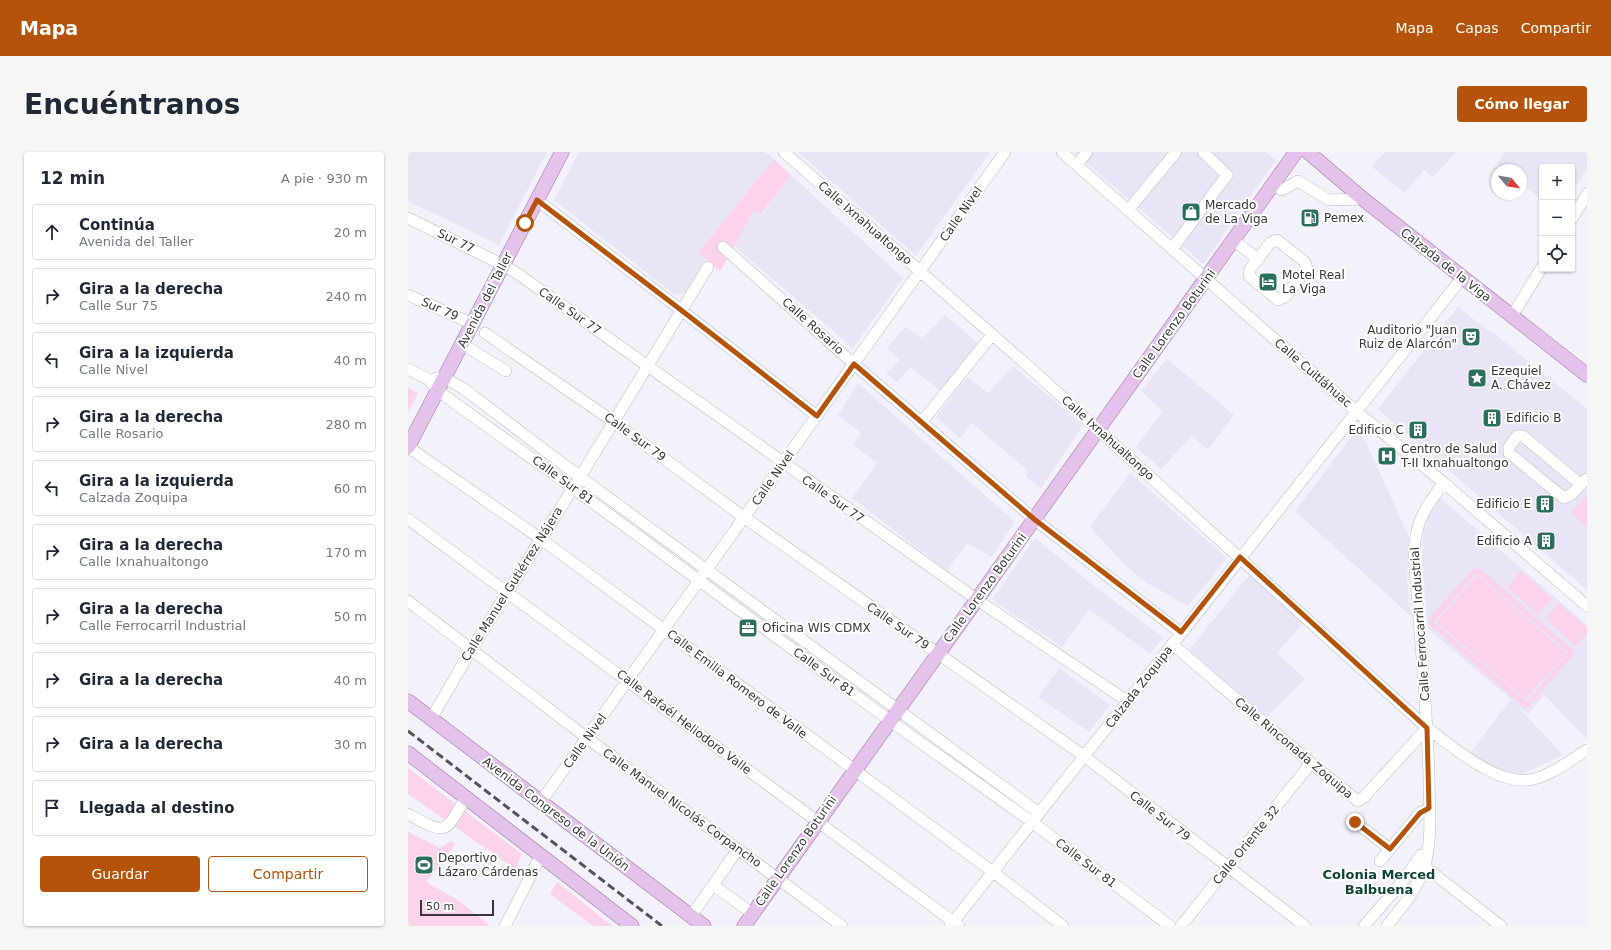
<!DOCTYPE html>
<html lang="es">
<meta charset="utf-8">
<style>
body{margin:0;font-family:"DejaVu Sans",sans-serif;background:#f6f6f7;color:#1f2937}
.controls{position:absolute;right:12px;top:12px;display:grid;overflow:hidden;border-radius:4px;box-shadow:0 1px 3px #0004}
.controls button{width:36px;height:36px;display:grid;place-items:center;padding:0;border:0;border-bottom:1px solid #e0e1e3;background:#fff;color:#1f2937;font:20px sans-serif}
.compass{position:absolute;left:1083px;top:12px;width:36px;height:36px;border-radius:50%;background:#fff;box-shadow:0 1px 3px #0004;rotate:120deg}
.scale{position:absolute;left:12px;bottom:10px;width:74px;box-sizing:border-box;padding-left:4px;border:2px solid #38373b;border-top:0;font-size:11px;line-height:14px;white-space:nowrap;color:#38373b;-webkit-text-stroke:3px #fff;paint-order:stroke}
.stop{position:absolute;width:12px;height:12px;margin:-9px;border:3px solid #b45309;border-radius:50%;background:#fff}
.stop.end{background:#b45309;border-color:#fff;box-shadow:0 1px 4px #0008}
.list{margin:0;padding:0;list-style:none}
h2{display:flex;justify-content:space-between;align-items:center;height:52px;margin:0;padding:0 16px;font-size:17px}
h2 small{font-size:13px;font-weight:400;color:#747a83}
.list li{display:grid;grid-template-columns:26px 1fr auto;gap:12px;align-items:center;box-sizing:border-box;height:56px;margin:0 8px 8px;padding:0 8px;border:1px solid #e0e1e3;border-radius:4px}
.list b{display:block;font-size:15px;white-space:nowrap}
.list p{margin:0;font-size:13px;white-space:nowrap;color:#747a83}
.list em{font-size:13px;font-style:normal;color:#747a83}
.actions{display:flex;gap:8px;padding:12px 16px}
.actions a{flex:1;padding:9px 0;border:1px solid #b45309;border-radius:4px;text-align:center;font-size:14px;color:#b45309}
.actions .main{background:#b45309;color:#fff}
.icon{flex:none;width:22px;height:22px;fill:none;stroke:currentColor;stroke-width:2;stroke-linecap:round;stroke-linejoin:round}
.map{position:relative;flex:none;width:1179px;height:774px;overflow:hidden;border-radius:4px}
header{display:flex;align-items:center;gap:24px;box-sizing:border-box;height:56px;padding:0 20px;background:#b45309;color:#fff}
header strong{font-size:19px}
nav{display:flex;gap:22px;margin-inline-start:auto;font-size:14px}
.intro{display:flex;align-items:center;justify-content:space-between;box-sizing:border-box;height:96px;padding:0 24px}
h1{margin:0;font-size:28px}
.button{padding:10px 18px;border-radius:4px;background:#b45309;color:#fff;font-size:14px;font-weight:700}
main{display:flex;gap:24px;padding:0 24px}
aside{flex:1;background:#fff;border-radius:4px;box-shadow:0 1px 3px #0004}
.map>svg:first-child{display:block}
.built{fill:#e9e5f7}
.green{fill:#fcd3ea;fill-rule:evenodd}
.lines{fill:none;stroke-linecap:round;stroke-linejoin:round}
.minor-casing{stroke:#bbb9c3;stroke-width:12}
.major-casing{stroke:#9c77a6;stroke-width:15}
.minor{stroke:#fff;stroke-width:11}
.major{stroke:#e4c2ec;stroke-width:14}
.rail{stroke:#545358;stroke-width:3;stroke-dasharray:8 4;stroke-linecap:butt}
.route{stroke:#b45309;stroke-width:5}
.labels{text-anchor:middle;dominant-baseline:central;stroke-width:4;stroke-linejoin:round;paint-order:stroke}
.poi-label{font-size:12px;fill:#38373b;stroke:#fff;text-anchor:start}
.street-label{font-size:12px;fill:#38373b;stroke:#fff}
.neighbourhood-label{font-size:13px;font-weight:bold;fill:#0e4538;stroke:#fff}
</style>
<header>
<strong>Mapa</strong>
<nav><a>Mapa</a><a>Capas</a><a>Compartir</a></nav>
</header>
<div class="intro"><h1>Encuéntranos</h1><a class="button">Cómo llegar</a></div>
<main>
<aside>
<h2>12 min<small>A pie · 930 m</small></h2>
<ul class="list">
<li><svg class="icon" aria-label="ahead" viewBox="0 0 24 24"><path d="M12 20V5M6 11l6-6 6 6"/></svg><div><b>Continúa</b><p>Avenida del Taller</p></div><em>20 m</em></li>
<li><svg class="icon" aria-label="right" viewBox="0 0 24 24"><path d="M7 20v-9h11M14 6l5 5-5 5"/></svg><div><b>Gira a la derecha</b><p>Calle Sur 75</p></div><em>240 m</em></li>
<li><svg class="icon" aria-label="left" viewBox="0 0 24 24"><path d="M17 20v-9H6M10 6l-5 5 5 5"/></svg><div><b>Gira a la izquierda</b><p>Calle Nivel</p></div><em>40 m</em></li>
<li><svg class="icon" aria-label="right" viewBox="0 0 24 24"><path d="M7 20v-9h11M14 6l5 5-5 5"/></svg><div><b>Gira a la derecha</b><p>Calle Rosario</p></div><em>280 m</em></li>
<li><svg class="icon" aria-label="left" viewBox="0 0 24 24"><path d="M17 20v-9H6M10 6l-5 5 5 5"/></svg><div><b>Gira a la izquierda</b><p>Calzada Zoquipa</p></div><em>60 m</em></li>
<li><svg class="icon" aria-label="right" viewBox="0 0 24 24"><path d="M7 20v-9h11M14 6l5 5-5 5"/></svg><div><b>Gira a la derecha</b><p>Calle Ixnahualtongo</p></div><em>170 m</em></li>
<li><svg class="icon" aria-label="right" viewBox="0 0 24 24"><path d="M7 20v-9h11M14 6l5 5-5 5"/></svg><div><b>Gira a la derecha</b><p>Calle Ferrocarril Industrial</p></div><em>50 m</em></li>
<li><svg class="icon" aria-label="right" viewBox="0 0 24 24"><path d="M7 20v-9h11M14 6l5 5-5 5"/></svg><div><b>Gira a la derecha</b></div><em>40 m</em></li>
<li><svg class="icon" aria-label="right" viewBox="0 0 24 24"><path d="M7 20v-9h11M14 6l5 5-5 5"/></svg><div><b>Gira a la derecha</b></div><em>30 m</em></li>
<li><svg class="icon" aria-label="arrive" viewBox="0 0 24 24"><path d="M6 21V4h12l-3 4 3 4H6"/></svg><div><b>Llegada al destino</b></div></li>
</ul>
<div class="actions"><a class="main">Guardar</a><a>Compartir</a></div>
</aside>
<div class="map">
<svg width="1179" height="774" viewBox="0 0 1179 774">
<rect width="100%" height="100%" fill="#f3f1fc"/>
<!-- built -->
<path class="built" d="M 0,0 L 139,0 L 91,93 L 0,49 Z
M 171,0 L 357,0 L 366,7 L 290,101 L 298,106 L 277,141 L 267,143 L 146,48 Z
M 390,0 L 582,0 L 508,104 Z
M 666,0 L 858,0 L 868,8 L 795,112 Z
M 977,0 L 1048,0 L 1026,25 L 1023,23 L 1022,24 L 1016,18 L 997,41 L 964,15 Z
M 1098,0 L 1179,0 L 1179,16 L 1164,40 L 1164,15 L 1134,15 L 1134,49 L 1113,31 L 1113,18 L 1097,18 L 1089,11 Z
M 383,23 L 495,126 L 445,196 L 326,94 L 346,58 L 354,62 Z
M 1050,155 L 1082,180 L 1083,179 L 1179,257 L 1179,438 L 970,257 Z
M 537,163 L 572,193 L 533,239 L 502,215 L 489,230 L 478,222 L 491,208 L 479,196 L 497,175 L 515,186 Z
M 759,207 L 826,263 L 800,298 L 784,284 L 753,317 L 728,295 L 755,259 L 733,239 Z
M 605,214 L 675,273 L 633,336 L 618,325 L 619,318 L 564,271 L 552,286 L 528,265 L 559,225 L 580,241 Z
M 450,231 L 607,370 L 583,405 L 559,391 L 539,419 L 444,346 L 469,311 L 445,293 L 453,281 L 430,263 Z
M 951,275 L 1001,385 L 999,430 L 1003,464 L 887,359 Z
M 722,321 L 819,406 L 780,454 L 739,431 L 719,415 L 682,375 Z
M 1031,345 L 1179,473 L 1179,587 L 1136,543 L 1120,562 L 1107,551 L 1155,603 L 1115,622 L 1085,617 L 1062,601 L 1103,547 L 1020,477 L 1014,407 L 1015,383 L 1021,363 Z
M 627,386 L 695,441 L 755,485 L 742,502 L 681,457 L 654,495 L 584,448 Z
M 842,422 L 895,471 L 869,501 L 897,527 L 858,566 L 781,498 Z
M 651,516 L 702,553 L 681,580 L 630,545 Z"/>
<!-- green -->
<path class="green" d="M 366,7 L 383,23 L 353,62 L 346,58 L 312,120 L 296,105 L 290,101 Z
M 0,236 L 10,241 L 0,260 Z
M 1178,344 L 1179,346 L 1179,375 L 1163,361 Z
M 1066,416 L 1074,418 L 1165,498 L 1166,501 L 1164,505 L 1120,555 L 1113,553 L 1021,472 L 1022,465 ZM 1068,421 L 1160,500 L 1119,550 L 1026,470 Z
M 1113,419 L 1144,446 L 1130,462 L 1099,435 Z
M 1069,423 L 1158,501 L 1117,547 L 1029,470 Z
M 1151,451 L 1179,476 L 1179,481 L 1168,494 L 1137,467 Z
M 0,616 L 114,702 L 107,717 L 0,642 Z
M 0,680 L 32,696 L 43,689 L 47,693 L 18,730 L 53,750 L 82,774 L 0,774 Z
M 149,730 L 204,774 L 185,774 L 142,742 Z"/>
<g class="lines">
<!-- minor casing -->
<g class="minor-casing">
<path id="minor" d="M 376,0 L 620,214 L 1019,576 C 1046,595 1090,636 1126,627 C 1145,622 1162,608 1179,598
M 654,0 L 948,259 L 1036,331 L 1179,454
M 669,13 L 679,0
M 865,33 L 874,38 L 890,29 L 921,48 L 955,47
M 129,48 L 273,158 L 409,264
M 720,58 L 768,0
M 0,66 L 95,113 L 110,122 L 568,447 L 719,549
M 1164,67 L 1179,42
M 825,88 L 850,107 L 862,91 L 869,88 L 897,110 L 899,117 L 877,145 L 870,148 L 841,124 L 842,117 L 850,107
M 315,95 L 446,212 L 626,367 L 773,481
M 764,97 L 819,23 L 795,0
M 0,143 L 65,172
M 1104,164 L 1134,115
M 77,181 L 206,270 L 337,366 L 676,604 L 897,774
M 54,192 L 98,219
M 0,217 L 20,227 L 30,239 L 165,336 L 481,568 L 624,670 L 762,774
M 28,226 L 37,226 L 56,237 L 172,325 L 631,661
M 513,271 L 584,183
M 0,295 L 133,387 L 585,720 L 655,774
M 1172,332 L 1115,284 L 1109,284 L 1101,295 L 1101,301 L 1156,346 C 1167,343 1170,333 1179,327
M 0,367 L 551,774
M 0,449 L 179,586 L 434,774
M 764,492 L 903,611 L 950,649 L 956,645 L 1019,576
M 23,567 L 63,498 L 172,325 L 300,115
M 132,651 L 597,0
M 0,662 C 39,683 36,683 58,645
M 947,670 L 982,697
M 972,709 L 1012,661 L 1021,656
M 1012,711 L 1093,774
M 305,733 L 330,697
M 283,764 L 305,733 L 345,762
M 97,774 L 133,703
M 542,774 L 1054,126
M 773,774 L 903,611
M 956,774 L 994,730 L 1013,703
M 979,774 C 993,756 1009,738 1016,716 C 1025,688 1021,654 1021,625 C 1019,550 1011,476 1006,402 C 1007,370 1017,355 1036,331"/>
</g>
<!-- major casing -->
<g class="major-casing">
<path id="major" d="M 900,0 L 955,47 L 1179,223
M 0,295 L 154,0
M 0,549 L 296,774
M 0,601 L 224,774
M 336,774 L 888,0"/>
</g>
<!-- minor -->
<use href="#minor" class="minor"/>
<!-- major -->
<use href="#major" class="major"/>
<!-- rail -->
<path class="rail" d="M 0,579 L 254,774"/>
</g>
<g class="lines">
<!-- route -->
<path class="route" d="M 117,71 L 129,48 L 273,158 L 409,264 L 446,212 L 626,367 L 773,480 L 832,405 L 1019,576 L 1021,656 L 1012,661 L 982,697 L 947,670"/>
</g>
<!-- icons -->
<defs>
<g id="shop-square" transform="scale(1)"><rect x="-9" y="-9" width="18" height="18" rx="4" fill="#2d6f5e" stroke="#fff"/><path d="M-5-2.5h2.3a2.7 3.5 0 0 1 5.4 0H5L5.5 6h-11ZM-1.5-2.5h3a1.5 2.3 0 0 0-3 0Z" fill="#fff"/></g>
<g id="fuel-square" transform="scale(1)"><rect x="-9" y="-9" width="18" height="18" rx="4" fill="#2d6f5e" stroke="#fff"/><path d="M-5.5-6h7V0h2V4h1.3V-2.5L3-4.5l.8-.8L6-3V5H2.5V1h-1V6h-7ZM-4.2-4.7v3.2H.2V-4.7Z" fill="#fff"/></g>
<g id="hotel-square" transform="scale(1)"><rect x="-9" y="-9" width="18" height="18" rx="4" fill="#2d6f5e" stroke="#fff"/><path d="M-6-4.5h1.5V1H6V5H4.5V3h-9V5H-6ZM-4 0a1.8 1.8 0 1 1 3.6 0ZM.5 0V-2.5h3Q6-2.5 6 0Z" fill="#fff"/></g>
<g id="theatre-square" transform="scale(1)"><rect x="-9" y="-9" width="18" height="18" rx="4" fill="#2d6f5e" stroke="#fff"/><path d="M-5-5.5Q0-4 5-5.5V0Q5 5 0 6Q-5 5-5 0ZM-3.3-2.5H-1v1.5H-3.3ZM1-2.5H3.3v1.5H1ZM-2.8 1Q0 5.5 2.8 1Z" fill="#fff"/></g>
<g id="sight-square" transform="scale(1)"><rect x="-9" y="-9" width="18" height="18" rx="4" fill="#2d6f5e" stroke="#fff"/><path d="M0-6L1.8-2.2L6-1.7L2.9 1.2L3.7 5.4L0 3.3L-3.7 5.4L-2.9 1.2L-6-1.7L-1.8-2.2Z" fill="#fff"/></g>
<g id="building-square" transform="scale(1)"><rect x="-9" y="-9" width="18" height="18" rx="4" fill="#2d6f5e" stroke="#fff"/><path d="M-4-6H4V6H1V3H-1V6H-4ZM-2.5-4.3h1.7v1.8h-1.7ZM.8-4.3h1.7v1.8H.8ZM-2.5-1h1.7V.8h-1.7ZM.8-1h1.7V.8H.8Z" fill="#fff"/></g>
<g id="hospital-square" transform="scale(1)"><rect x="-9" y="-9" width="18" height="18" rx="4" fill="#2d6f5e" stroke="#fff"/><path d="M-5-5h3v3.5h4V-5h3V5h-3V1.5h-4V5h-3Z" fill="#fff"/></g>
<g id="office-square" transform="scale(1)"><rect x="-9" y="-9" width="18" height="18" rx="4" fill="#2d6f5e" stroke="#fff"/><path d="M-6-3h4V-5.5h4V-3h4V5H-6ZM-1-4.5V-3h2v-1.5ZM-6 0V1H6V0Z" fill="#fff"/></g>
<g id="stadium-square" transform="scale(1)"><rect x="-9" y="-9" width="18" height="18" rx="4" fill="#2d6f5e" stroke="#fff"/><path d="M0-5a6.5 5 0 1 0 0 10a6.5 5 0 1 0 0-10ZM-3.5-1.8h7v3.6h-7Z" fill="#fff"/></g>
</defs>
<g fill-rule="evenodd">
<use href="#shop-square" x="783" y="60"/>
<use href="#fuel-square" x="902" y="66"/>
<use href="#hotel-square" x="860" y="130"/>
<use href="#theatre-square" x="1063" y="185"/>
<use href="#sight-square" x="1069" y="226"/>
<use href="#building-square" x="1084" y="266"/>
<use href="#building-square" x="1010" y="278"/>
<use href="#hospital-square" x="979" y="304"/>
<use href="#building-square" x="1137" y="352"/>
<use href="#building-square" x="1138" y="389"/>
<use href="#office-square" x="340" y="476"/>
<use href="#stadium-square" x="16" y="713"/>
</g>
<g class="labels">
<!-- poi labels -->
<g class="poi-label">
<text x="797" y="53">Mercado<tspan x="797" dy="14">de La Viga</tspan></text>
<text x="916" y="66">Pemex</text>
<text x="874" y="123">Motel Real<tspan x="874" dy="14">La Viga</tspan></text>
<text x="1049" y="178" text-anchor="end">Auditorio "Juan<tspan x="1049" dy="14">Ruiz de Alarcón"</tspan></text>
<text x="1083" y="219">Ezequiel<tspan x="1083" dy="14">A. Chávez</tspan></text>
<text x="1098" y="266">Edificio B</text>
<text x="996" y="278" text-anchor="end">Edificio C</text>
<text x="993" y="297">Centro de Salud<tspan x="993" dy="14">T-II Ixnahualtongo</tspan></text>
<text x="1123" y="352" text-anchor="end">Edificio E</text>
<text x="1124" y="389" text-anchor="end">Edificio A</text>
<text x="354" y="476">Oficina WIS CDMX</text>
<text x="30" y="706">Deportivo<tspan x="30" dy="14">Lázaro Cárdenas</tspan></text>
</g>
<!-- street labels -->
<g class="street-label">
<text transform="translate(553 62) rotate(-55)">Calle Nivel</text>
<text transform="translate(457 71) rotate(41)">Calle Ixnahualtongo</text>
<text transform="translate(48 89) rotate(26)">Sur 77</text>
<text transform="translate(1038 113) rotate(38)">Calzada de la Viga</text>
<text transform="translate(77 148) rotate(-63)">Avenida del Taller</text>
<text transform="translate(32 157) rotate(24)">Sur 79</text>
<text transform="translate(162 159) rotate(35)">Calle Sur 77</text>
<text transform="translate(766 172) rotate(-54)">Calle Lorenzo Boturini</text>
<text transform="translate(405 174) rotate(42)">Calle Rosario</text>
<text transform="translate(905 221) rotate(41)">Calle Cuitláhuac</text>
<text transform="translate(227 285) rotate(36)">Calle Sur 79</text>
<text transform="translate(700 286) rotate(42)">Calle Ixnahualtongo</text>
<text transform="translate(365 326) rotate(-55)">Calle Nivel</text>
<text transform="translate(155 328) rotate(36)">Calle Sur 81</text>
<text transform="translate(425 347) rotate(35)">Calle Sur 77</text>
<text transform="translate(104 432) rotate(-58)">Calle Manuel Gutiérrez Nájera</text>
<text transform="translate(577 436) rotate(-54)">Calle Lorenzo Boturini</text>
<text transform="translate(1012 472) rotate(-94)">Calle Ferrocarril Industrial</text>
<text transform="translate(490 474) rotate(35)">Calle Sur 79</text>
<text transform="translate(416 520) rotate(36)">Calle Sur 81</text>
<text transform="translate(329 532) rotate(37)">Calle Emilia Romero de Valle</text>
<text transform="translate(731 535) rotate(-52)">Calzada Zoquipa</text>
<text transform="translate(276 570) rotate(37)">Calle Rafaél Heliodoro Valle</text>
<text transform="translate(177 589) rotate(-54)">Calle Nivel</text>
<text transform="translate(886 596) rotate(40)">Calle Rinconada Zoquipa</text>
<text transform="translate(274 656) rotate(36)">Calle Manuel Nicolás Corpancho</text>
<text transform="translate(148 662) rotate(37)">Avenida Congreso de la Unión</text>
<text transform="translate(752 664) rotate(38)">Calle Sur 79</text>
<text transform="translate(838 693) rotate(-51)">Calle Oriente 32</text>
<text transform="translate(388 699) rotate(-55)">Calle Lorenzo Boturini</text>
<text transform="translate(678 711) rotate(37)">Calle Sur 81</text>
</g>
<!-- neighbourhood labels -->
<g class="neighbourhood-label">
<text x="971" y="722">Colonia Merced<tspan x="971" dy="15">Balbuena</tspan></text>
</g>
</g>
</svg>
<div class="controls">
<button>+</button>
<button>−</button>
<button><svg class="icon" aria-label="locate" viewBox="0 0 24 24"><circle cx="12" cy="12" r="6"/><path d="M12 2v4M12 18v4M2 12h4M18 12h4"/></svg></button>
</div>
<svg class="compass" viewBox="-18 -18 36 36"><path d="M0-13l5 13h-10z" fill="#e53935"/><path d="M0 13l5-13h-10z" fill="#747a83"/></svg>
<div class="scale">50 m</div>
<div class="stop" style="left:117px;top:71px"></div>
<div class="stop end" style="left:947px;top:670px"></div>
</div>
</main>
